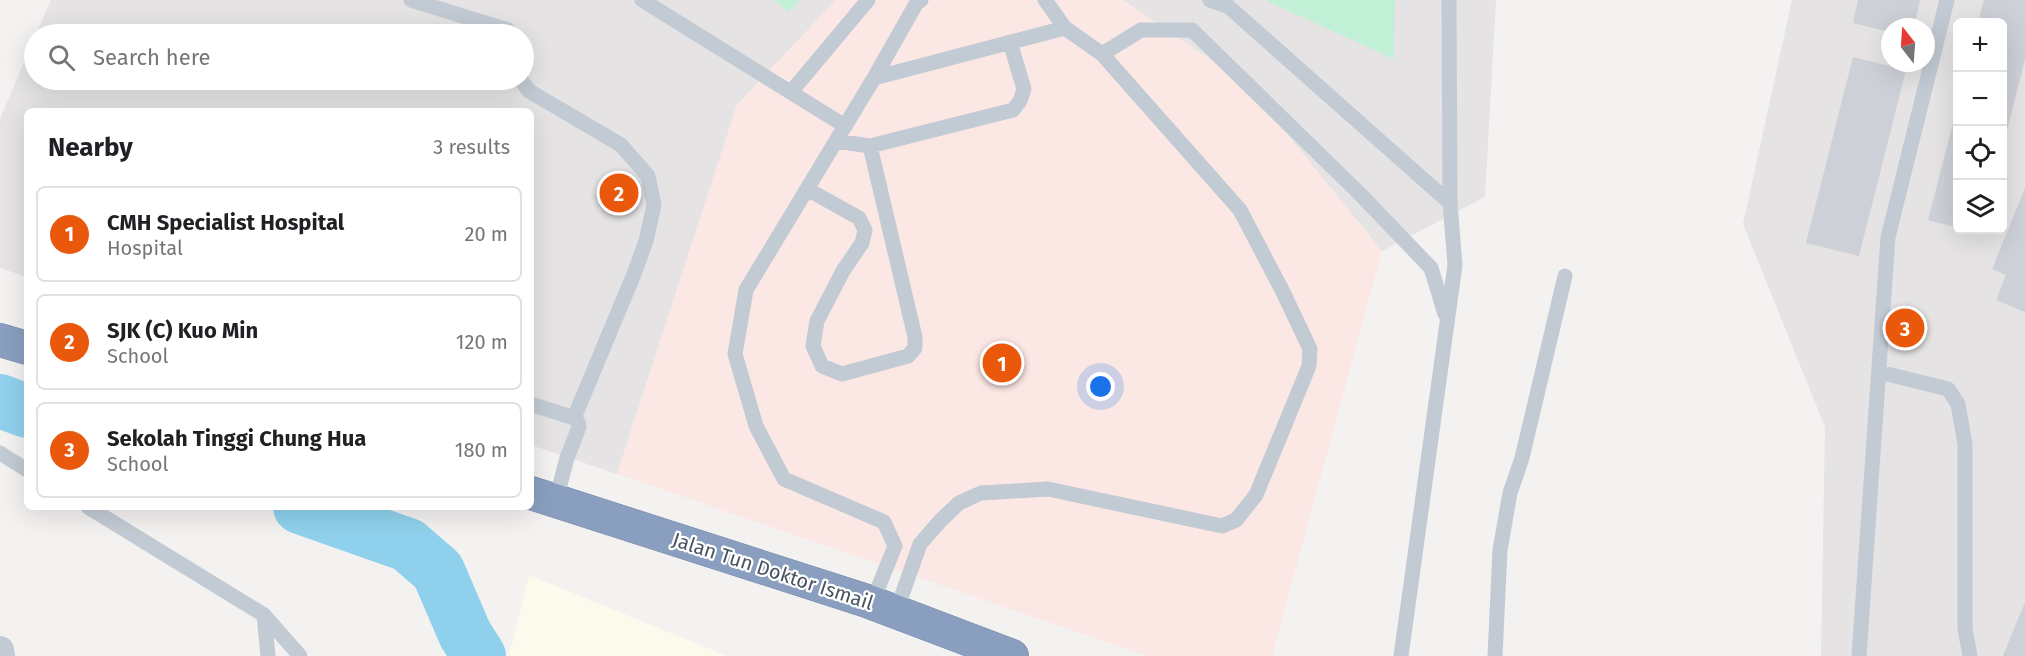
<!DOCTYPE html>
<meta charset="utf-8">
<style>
body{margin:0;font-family:"Fira Sans",sans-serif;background:#f2f2f2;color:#202124}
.controls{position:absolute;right:18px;top:18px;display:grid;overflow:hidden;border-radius:9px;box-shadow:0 6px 24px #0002}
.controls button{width:54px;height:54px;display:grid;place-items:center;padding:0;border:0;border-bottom:2px solid #e0e0e0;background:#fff;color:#202124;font:30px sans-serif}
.compass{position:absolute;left:1881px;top:18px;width:54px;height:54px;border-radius:50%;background:#fff;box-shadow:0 6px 24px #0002;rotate:343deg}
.you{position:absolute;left:1101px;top:387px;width:21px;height:21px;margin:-15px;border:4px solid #fff;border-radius:50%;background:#1a73e8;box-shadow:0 0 0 9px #1a73e833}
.badge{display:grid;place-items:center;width:39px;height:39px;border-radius:50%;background:#ea580c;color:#fff;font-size:20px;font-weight:700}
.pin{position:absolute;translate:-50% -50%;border:3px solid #fff;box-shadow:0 2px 6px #0006}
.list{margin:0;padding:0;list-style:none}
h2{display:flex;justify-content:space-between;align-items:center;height:78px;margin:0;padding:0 24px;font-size:26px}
h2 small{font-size:20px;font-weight:400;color:#757577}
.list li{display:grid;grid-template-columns:39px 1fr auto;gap:18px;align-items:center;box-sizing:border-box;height:96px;margin:0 12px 12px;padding:0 12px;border:2px solid #e0e0e0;border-radius:9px}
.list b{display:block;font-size:22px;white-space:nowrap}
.list p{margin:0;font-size:20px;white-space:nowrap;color:#757577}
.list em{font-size:20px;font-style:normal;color:#757577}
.icon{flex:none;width:33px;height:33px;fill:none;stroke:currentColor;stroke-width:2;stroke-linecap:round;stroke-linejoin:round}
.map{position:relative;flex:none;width:2025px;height:656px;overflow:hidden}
.search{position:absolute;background:#fff;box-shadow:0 6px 24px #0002;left:24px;top:24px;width:510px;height:66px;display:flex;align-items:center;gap:15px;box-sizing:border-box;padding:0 21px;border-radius:33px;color:#757577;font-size:22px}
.panel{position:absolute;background:#fff;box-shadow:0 6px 24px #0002;left:24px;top:108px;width:510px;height:402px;border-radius:9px}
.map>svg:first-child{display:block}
.commercial{fill:#fcf9ed}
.education{fill:#e5e3e3;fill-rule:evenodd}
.medical{fill:#fbe8e4}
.green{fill:#c2f0d7}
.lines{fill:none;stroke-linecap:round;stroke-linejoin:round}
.river{stroke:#8fd1ec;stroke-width:54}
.building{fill:#cdd0d7}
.highway-casing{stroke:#758aab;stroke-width:34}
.lane{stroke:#c2cad3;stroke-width:15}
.street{stroke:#c2cad3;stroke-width:28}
.highway{stroke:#8a9fbf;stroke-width:33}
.labels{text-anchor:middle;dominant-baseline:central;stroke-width:4.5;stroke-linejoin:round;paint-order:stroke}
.street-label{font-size:20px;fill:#49535f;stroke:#fff}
</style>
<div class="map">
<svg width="2025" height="656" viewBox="0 0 2025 656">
<rect width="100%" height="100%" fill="#f4f2f1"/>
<!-- commercial -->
<path class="commercial" d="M 529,575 L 727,656 L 509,656 Z"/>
<!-- education -->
<path class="education" d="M 51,0 L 836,0 L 737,105 L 617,474 L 531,445 L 531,111 L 27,111 L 27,277 L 0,268 L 0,119 L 34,38 L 34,80 L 524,80 L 524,34 L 36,34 Z
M 1123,0 L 1496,0 L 1485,197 L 1382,251 L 1247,85 Z
M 1792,0 L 2025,0 L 2025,656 L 1821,656 L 1825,427 L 1743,224 ZM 1958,22 L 2002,22 L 2002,230 L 1958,230 ZM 1890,27 L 1926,27 L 1926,63 L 1890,63 Z"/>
<!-- medical -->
<path class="medical" d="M 836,0 L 1123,0 L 1247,85 L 1382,251 L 1272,656 L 1147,656 L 617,474 L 737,105 Z"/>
<!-- green -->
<path class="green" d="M 773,0 L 800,0 L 789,12 Z
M 1265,0 L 1395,0 L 1394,59 Z"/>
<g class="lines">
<!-- river -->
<path class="river" d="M 0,401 L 27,411
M 300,507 L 408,545 L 438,571 L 465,634 L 479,656"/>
</g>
<!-- building -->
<path class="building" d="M 1858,0 L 1920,0 L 1914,27 L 1890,27 L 1890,32 L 1853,23 Z
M 1984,0 L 2025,0 L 2025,60 L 2003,146 L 2002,22 L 1978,22 Z
M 1853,57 L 1906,70 L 1859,256 L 1806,243 Z
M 1957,108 L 1958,108 L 1958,228 L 1928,220 Z
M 2025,188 L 2025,312 L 1996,300 L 2006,275 L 1992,269 Z
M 2025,602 L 2025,656 L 2003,656 Z"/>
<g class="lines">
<!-- highway casing -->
<g class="highway-casing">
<path id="highway" d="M 0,340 L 27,348
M 531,493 L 867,601 L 1012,656"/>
</g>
<!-- lane -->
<path class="lane" d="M 411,0 L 508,30 L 510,34
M 642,0 L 845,126
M 1045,0 L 1065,28
M 1210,0 L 1229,7 L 1450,203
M 1102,54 L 1141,30 L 1192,30 L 1359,193 L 1431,268 L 1445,314
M 874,78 L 916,4 L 921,0
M 521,80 L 529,91 L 621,145 L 648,176 L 654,205 L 646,241 L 634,274 L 574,418
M 791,92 L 868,0
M 836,141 L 870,146 L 1013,110 L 1020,101 L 1024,89 L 1010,42
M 807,189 L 859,218 L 865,230 L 862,243 L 843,271 L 817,321 L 813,346 L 822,366 L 842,374 L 908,356 L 915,348 L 915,337 L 870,146
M 1879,372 L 1948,389 L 1958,404 L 1965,444 L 1965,629 L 1970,656
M 531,404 L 574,418 L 578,422 L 579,427 L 567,458 L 556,500
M 0,453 L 27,470
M 88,507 L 264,615 L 300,656
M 872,603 L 895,546 L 884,522 L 784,479 L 756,426 L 735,354 L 746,290 L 874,78 L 1065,28 L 1102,54 L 1240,210 L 1283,292 L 1310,349 L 1309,366 L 1256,495 L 1236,520 L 1222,526 L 1048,489 L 981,493 L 959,503 L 941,520 L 920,544 L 896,612
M 264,615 L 268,656
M 1401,656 L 1455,265 L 1450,203 L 1449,0
M 1495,656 L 1500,550 L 1510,493 L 1522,458 L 1565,276
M 1859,656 L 1888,237 L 1947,0"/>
<!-- street -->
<path class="street" d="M 0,650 L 1,656"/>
<!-- highway -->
<use href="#highway" class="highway"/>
</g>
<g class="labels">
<!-- street labels -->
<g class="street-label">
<text transform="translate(773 571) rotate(18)">Jalan Tun Doktor Ismail</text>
</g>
</g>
</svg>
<div class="controls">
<button>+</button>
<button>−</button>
<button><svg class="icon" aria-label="locate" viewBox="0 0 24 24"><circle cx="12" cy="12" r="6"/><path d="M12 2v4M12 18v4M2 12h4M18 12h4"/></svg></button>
<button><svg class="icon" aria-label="layers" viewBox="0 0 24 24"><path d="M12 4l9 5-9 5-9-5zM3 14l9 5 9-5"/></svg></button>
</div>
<svg class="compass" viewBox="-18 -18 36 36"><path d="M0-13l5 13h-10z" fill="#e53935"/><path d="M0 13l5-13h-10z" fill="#757577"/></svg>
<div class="you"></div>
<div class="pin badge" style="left:1002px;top:363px">1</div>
<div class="pin badge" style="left:619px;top:193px">2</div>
<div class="pin badge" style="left:1905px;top:328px">3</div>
<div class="search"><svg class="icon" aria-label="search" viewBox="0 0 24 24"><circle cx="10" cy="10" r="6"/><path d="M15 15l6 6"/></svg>Search here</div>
<section class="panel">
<h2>Nearby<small>3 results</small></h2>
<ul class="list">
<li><span class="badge">1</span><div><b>CMH Specialist Hospital</b><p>Hospital</p></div><em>20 m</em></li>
<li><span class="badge">2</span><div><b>SJK (C) Kuo Min</b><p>School</p></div><em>120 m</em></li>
<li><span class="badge">3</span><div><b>Sekolah Tinggi Chung Hua</b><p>School</p></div><em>180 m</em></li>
</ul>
</section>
</div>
